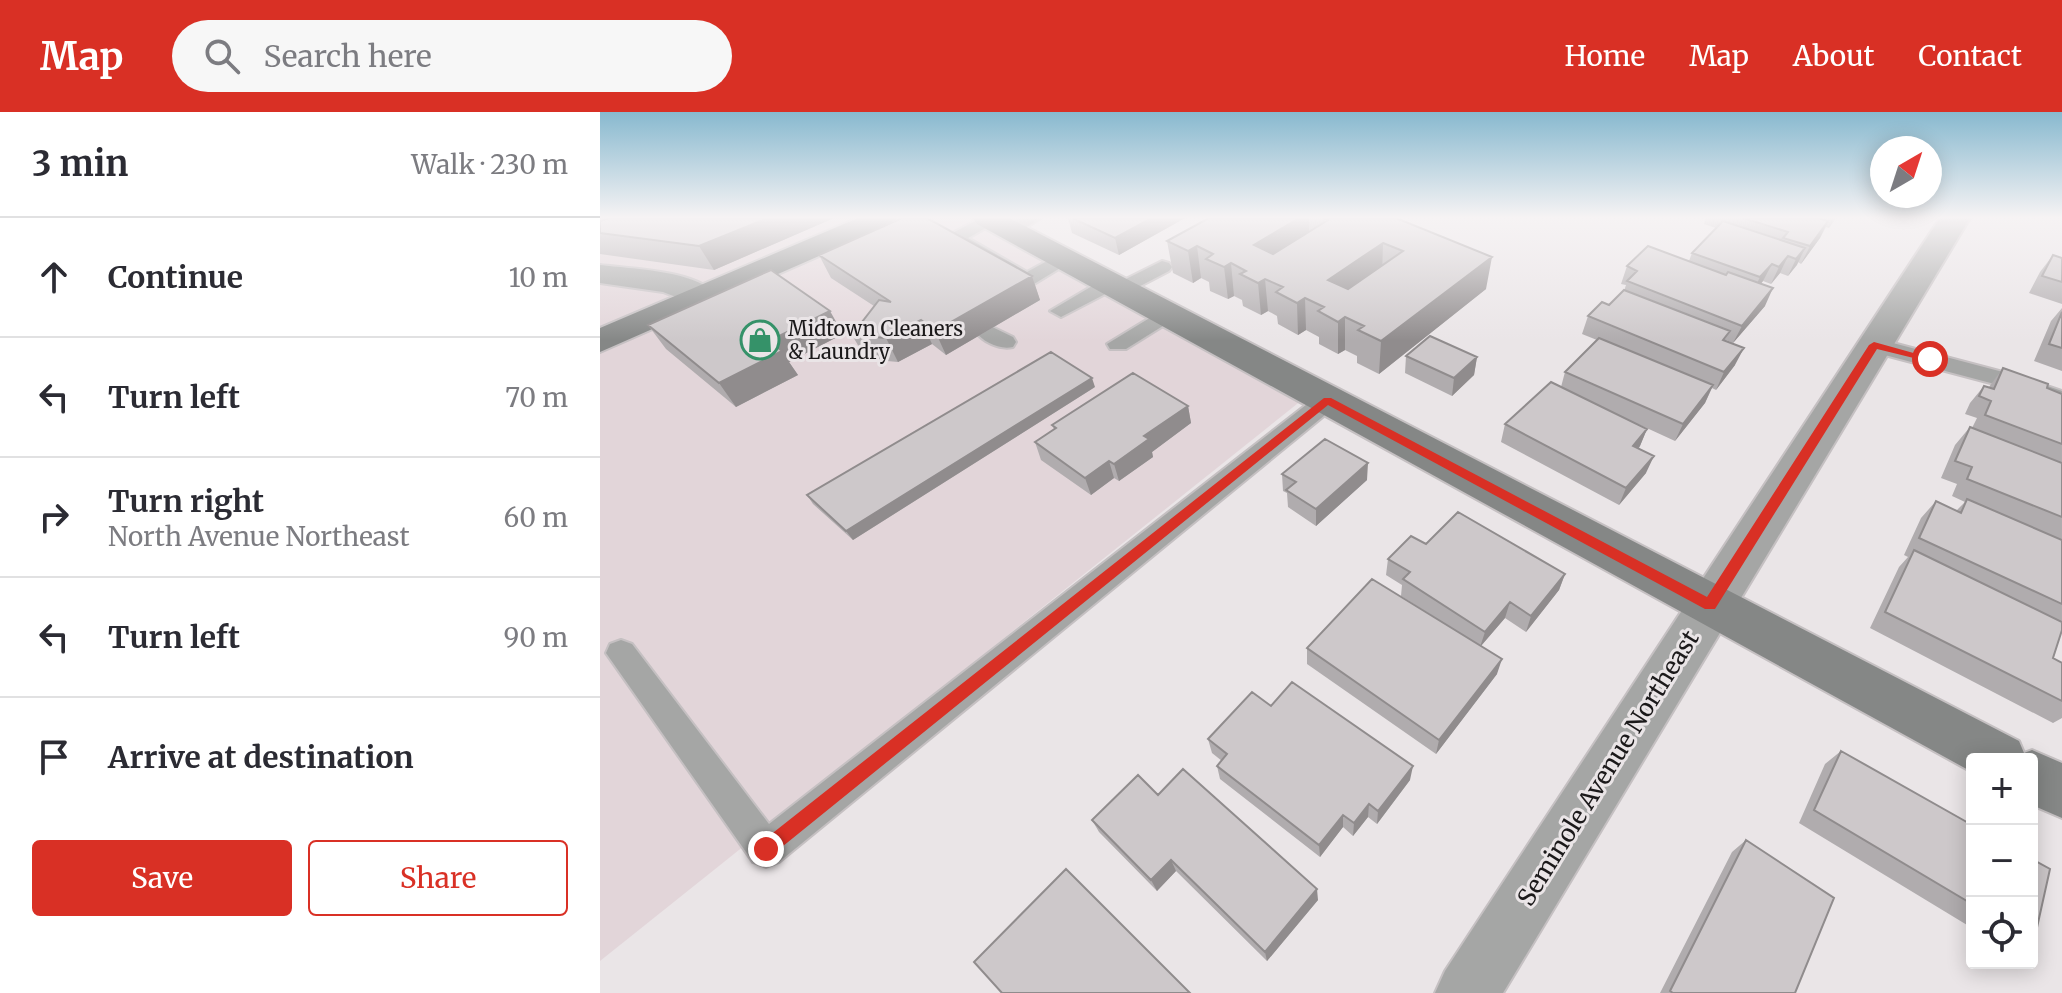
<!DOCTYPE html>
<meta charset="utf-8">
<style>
body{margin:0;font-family:Merriweather,serif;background:#f7f7f7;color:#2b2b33}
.controls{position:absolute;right:24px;bottom:24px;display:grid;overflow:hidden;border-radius:8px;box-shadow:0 4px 20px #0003}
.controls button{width:72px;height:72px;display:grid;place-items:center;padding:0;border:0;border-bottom:2px solid #e1e1e2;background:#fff;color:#2b2b33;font:40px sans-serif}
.compass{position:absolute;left:1270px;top:24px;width:72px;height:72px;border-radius:50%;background:#fff;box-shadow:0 4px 20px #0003;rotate:39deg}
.stop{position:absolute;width:24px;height:24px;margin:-18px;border:6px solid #d93025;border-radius:50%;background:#fff}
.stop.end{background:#d93025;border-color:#fff;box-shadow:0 2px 8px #0008}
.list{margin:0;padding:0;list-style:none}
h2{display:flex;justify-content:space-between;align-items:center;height:104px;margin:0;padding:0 32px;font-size:34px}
h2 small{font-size:26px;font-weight:400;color:#7c7c81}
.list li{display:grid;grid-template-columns:52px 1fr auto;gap:24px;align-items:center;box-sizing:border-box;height:120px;padding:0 32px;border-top:2px solid #e1e1e2}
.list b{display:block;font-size:30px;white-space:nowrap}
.list p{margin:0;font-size:26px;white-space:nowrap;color:#7c7c81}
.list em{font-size:26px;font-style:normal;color:#7c7c81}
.actions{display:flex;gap:16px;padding:24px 32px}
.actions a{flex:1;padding:18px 0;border:2px solid #d93025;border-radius:8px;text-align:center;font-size:28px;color:#d93025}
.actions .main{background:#d93025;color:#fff}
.icon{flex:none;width:44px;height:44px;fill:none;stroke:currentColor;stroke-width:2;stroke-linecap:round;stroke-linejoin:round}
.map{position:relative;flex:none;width:1462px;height:881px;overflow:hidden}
header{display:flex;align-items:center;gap:48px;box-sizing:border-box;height:112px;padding:0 40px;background:#d93025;color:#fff}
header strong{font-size:38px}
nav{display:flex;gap:44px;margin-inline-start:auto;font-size:28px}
.search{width:560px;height:72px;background:#f7f7f7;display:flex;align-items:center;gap:20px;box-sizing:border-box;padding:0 28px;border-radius:44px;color:#7c7c81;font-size:30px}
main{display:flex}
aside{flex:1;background:#fff}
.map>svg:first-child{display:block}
.built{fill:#e2d5d9}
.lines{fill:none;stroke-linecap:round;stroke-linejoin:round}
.lane-casing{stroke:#c5c0c2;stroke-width:4}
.street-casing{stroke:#c5c0c2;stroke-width:4}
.secondary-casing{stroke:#c5c0c2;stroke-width:4}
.lane{fill:#a5a6a5;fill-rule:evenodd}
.street{fill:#a5a6a5;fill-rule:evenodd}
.secondary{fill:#858786;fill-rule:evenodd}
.wall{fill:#b0acae}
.shaded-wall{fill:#908c8d}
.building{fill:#cdc8ca;stroke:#908c8d;stroke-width:2;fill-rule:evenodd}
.route{fill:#d93025}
.labels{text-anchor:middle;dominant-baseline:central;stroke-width:6;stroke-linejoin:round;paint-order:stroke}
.far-poi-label{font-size:20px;fill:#1b191a;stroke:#eae5e7;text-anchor:start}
.street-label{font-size:24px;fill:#1b191a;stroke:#eae5e7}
</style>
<header>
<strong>Map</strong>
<div class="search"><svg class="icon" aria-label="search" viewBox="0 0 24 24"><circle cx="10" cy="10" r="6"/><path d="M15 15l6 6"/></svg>Search here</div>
<nav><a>Home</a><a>Map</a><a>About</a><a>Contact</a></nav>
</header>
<main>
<aside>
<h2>3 min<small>Walk · 230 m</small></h2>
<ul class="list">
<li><svg class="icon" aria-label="ahead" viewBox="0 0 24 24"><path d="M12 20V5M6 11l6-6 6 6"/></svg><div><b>Continue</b></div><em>10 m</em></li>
<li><svg class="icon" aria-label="left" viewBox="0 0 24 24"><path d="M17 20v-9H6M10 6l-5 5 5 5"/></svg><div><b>Turn left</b></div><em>70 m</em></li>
<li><svg class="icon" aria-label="right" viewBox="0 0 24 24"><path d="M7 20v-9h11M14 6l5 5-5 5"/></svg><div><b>Turn right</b><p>North Avenue Northeast</p></div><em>60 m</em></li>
<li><svg class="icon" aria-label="left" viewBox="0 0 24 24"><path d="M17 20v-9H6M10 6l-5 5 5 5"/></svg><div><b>Turn left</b></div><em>90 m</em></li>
<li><svg class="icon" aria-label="arrive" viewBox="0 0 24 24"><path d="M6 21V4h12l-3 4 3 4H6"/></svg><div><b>Arrive at destination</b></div></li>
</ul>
<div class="actions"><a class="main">Save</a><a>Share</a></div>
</aside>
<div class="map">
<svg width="1462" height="881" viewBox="0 0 1462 881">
<rect width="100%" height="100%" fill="#eae5e7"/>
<!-- built -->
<path class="built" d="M 0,106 L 388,106 L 712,280 L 0,849 Z"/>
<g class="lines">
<!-- lane casing -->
<g class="lane-casing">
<path id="lane" d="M 381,106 L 400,108 L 368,126 L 427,160 L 458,143 L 472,143 L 475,147 L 434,172 L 420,172 L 343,126 Z
M 418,106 L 441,106 L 417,121 L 403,121 L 401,117 Z
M 562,149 L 569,151 L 572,155 L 569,159 L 523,183 L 513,178 L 461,205 L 450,199 L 504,167 L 511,165 L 520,170 Z
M 566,196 L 577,202 L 574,207 L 526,237 L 510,237 L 507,232 Z
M 386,212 L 413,225 L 416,230 L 413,235 C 399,238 383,230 375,219 Z
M 1274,226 L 1418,264 L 1462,279 L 1462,295 L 1402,274 L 1266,238 L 1263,233 Z
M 728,280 L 736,282 L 740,288 L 736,294 L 179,750 L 166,755 L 153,750 L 6,541 L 10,532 L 21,528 L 32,532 L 169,712 L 720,282 Z"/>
</g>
<!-- street casing -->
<g class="street-casing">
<path id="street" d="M 1340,106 L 1370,106 L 903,881 L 835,881 L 845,859 Z
M 0,153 C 31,157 99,158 118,185 L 114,192 L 102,195 L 63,180 L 0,171 Z"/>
</g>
<!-- secondary casing -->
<g class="secondary-casing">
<path id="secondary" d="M 258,106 L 297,106 L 292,112 L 0,240 L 0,216 Z
M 373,106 L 409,106 L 1419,629 L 1424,641 L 1432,638 L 1462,651 L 1462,706 L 1432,693 L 1432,647 L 1372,647 L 1372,660 L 377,112 Z"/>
</g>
<!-- lane -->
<use href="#lane" class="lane"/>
<!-- street -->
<use href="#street" class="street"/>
<!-- secondary -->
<use href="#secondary" class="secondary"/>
</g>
<!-- wall -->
<path class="wall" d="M 9,106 L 234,106 L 114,158 L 0,142 L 0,109 Z
M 468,106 L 585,106 L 519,143 L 472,121 Z
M 609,106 L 796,106 L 886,177 L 779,262 L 757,251 L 757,244 L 745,238 L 738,242 L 719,232 L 719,225 L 706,218 L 698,223 L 678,212 L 677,204 L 668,199 L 661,203 L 643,194 L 642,188 L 634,184 L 628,187 L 610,179 L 609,170 L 601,166 L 593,171 L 573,161 L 567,129 Z
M 1106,106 L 1236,106 L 1229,116 L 1226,115 L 1220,126 L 1201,152 L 1198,150 L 1188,164 L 1180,161 L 1171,172 L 1163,169 L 1161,172 L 1165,194 L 1133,231 L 1126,228 L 1135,253 L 1116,278 L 1112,276 L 1105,291 L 1075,329 L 1038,312 L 1047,317 L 1039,336 L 1046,361 L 1019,393 L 901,330 L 905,312 L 961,275 L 965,260 L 997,228 L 982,222 L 988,204 L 1009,193 L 1024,179 L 1026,173 L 1021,172 L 1027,154 L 1089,149 L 1092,141 L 1116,116 L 1104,112 Z
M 219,143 L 432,164 L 440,188 L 346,243 L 332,232 L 298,250 L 266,247 L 252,223 L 274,194 L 231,166 Z
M 1453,143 L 1462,146 L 1462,192 L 1429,181 L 1440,160 Z
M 1462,196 L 1462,259 L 1434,249 L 1451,209 Z
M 48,213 L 243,222 L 189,250 L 198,263 L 136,295 L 66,237 Z
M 806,244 L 877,245 L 874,263 L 852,284 L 805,261 Z
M 1403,256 L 1447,276 L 1462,282 L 1462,518 L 1453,546 L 1462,551 L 1462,606 L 1453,611 L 1270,516 L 1299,455 L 1308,445 L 1304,443 L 1321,406 L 1336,389 L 1356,399 L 1365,390 L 1352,384 L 1357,372 L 1341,366 L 1355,333 L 1370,315 L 1372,316 L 1377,306 L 1365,302 L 1370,291 L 1384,274 L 1389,275 Z
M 495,275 L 253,428 L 213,392 L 207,383 Z
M 588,294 L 591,311 L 552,340 L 553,345 L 519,369 L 514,366 L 491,383 L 441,348 L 435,330 L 454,317 L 452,313 Z
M 682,362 L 767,368 L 716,414 L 688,395 L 687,381 L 683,379 Z
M 826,432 L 965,462 L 959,478 L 926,520 L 905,506 L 881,534 L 897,562 L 836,642 L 707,552 L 707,536 L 836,506 L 801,484 L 802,473 L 786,463 L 788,447 Z
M 671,594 L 810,668 L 777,712 L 768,705 L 753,724 L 743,715 L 720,745 L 620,667 L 617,654 L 622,649 L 612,641 L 608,627 Z
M 1241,639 L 1372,713 L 1372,816 L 1199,711 L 1225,652 Z
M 558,683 L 718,788 L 667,849 L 576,759 L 557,779 L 499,720 L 492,708 Z
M 1146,728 L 1195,881 L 1060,881 L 1132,740 Z"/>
<!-- shaded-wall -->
<path class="shaded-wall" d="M 168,106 L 234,106 L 114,158 L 99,134 Z
M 552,106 L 585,106 L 519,143 L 515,126 Z
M 699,106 L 709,106 L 709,131 L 656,165 L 654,133 Z
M 1228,109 L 1220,126 L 1201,152 L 1210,134 Z
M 783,131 L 782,163 L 728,200 L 728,168 Z
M 597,134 L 601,166 L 593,171 L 588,139 Z
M 1205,136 L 1197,153 L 1188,164 L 1196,147 Z
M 1188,144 L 1180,161 L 1171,172 L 1179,155 Z
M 892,145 L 886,177 L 779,262 L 781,229 Z
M 631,151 L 634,184 L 628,187 L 624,155 Z
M 1172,152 L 1163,169 L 1152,182 L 1160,165 Z
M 432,164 L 440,188 L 346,243 L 335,219 Z
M 665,167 L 668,199 L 661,203 L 658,171 Z
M 1173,176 L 1165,194 L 1133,231 L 1142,214 Z
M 705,186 L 706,218 L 698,223 L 697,191 Z
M 230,199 L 243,222 L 189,250 L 198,263 L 136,295 L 119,271 L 169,229 Z
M 745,205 L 745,238 L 738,242 L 738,210 Z
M 321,208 L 332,232 L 298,250 L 286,226 Z
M 1144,236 L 1135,253 L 1116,278 L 1124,260 Z
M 877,245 L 874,263 L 852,284 L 854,266 Z
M 492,266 L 495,275 L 253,428 L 246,419 Z
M 1113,273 L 1105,291 L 1075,329 L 1083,312 Z
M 588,294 L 591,311 L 552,340 L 553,345 L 519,369 L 514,352 L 544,324 Z
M 1047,317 L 1040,334 L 1026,351 L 1033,334 Z
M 1054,344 L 1046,361 L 1019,393 L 1026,376 Z
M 509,349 L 514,366 L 491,383 L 485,366 Z
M 768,351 L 767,368 L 716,414 L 716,397 Z
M 965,462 L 959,478 L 926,520 L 931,504 Z
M 910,490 L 905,506 L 880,535 L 885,520 Z
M 902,547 L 897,562 L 836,642 L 839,628 Z
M 813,654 L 810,668 L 777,712 L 778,699 Z
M 769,692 L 768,705 L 753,724 L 754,711 Z
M 743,703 L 743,715 L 720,745 L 719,733 Z
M 571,748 L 576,759 L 557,779 L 551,768 Z
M 717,777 L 718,788 L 667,849 L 665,840 Z"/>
<!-- building -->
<path class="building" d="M 9,106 L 168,106 L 99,134 L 0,121 L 0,109 Z
M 302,106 L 327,106 L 432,164 L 335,219 L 321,208 L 286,226 L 252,223 L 279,188 L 291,190 L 219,143 Z
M 472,106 L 552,106 L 515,126 Z
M 609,106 L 699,106 L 654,133 L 673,142 L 728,108 L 723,106 L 796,106 L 892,145 L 781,229 L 758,218 L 764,214 L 745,205 L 738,210 L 718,199 L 724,195 L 705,186 L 697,191 L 676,180 L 683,175 L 665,167 L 658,171 L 640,162 L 646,159 L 631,151 L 624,155 L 606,147 L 613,142 L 597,134 L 588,139 L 567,129 ZM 783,131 L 803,139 L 748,177 L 728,168 Z
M 1143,106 L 1218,106 L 1228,109 L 1210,134 L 1183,126 L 1188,120 Z
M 1123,109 L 1205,136 L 1196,147 L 1188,144 L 1179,155 L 1172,152 L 1160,165 L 1092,141 Z
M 1048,134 L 1126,163 L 1128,160 L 1173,176 L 1142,214 L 1027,169 L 1037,159 L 1027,154 Z
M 1453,143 L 1462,146 L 1462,170 L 1442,164 Z
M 171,158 L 230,199 L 169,229 L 182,239 L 119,271 L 48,213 Z
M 1024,178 L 1130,219 L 1123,228 L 1144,236 L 1124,260 L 988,204 L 1002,190 L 1009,193 Z
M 1462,200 L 1462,236 L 1449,232 Z
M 830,224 L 877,245 L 854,266 L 806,244 Z
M 999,226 L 1113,273 L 1083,312 L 965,260 Z
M 451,240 L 492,266 L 246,419 L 207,383 Z
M 1403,256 L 1448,272 L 1447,276 L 1462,282 L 1462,332 L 1385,303 L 1391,289 L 1379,284 L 1384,274 L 1394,277 Z
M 533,261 L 588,294 L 544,324 L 549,327 L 514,352 L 509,349 L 485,366 L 435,330 L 456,316 L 452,313 Z
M 951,270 L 1047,317 L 1033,334 L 1054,344 L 1026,376 L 905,312 Z
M 1370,315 L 1462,351 L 1462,405 L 1367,367 L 1372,355 L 1355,349 Z
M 725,327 L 768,351 L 716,397 L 686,378 L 696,370 L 682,362 Z
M 1367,387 L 1462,428 L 1462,492 L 1319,426 L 1336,389 L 1361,401 Z
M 858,400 L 965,462 L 931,504 L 910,490 L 885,520 L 803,467 L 810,460 L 788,447 L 811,424 L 826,432 Z
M 1314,438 L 1462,510 L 1462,518 L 1453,546 L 1462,551 L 1462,589 L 1285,500 Z
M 772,467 L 902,547 L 839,628 L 707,536 Z
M 692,570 L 813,654 L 778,699 L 769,692 L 754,711 L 743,703 L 719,733 L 617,654 L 627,642 L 608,627 L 652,580 L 671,594 Z
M 1241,639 L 1372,713 L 1372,792 L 1214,698 Z
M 583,657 L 717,777 L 665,840 L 571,748 L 551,768 L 492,708 L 538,663 L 558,683 Z
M 1146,728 L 1234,786 L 1195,881 L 1073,881 L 1070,879 Z
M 1432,747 L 1450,757 L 1434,829 L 1432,828 Z
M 466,757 L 590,881 L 402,881 L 374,850 Z"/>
<!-- sky -->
<linearGradient id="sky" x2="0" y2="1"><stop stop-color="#88b9cf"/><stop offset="0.46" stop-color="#f6f3f4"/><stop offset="1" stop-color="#f6f3f4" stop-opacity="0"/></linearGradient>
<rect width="1462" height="229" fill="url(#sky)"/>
<!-- route -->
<path class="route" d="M 1274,230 L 1335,247 L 1330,250 L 1277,237 L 1115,497 L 1105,497 L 728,293 L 172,743 L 166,746 L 160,743 L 158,737 L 160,731 L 724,286 L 731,286 L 1107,485 L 1269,233 Z"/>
<!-- icons -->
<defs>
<g id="shop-ring" transform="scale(2)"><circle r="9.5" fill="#eae5e7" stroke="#359269" stroke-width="1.5"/><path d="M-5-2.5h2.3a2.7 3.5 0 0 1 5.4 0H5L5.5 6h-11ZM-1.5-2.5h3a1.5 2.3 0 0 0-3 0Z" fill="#359269"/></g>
</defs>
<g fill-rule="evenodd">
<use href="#shop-ring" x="160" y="228"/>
</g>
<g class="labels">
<!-- far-poi labels -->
<g class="far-poi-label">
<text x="188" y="216">Midtown Cleaners<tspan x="188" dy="23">&amp; Laundry</tspan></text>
</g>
<!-- street labels -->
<g class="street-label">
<text transform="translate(1008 656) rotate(-58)">Seminole Avenue Northeast</text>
</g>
</g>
</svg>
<div class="controls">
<button>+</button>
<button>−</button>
<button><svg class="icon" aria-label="locate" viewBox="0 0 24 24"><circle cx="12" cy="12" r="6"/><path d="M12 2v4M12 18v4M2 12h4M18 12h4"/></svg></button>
</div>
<svg class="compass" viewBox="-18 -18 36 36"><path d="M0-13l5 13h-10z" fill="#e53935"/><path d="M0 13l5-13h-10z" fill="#7c7c81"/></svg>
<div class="stop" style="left:1330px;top:247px"></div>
<div class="stop end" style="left:166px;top:737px"></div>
</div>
</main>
